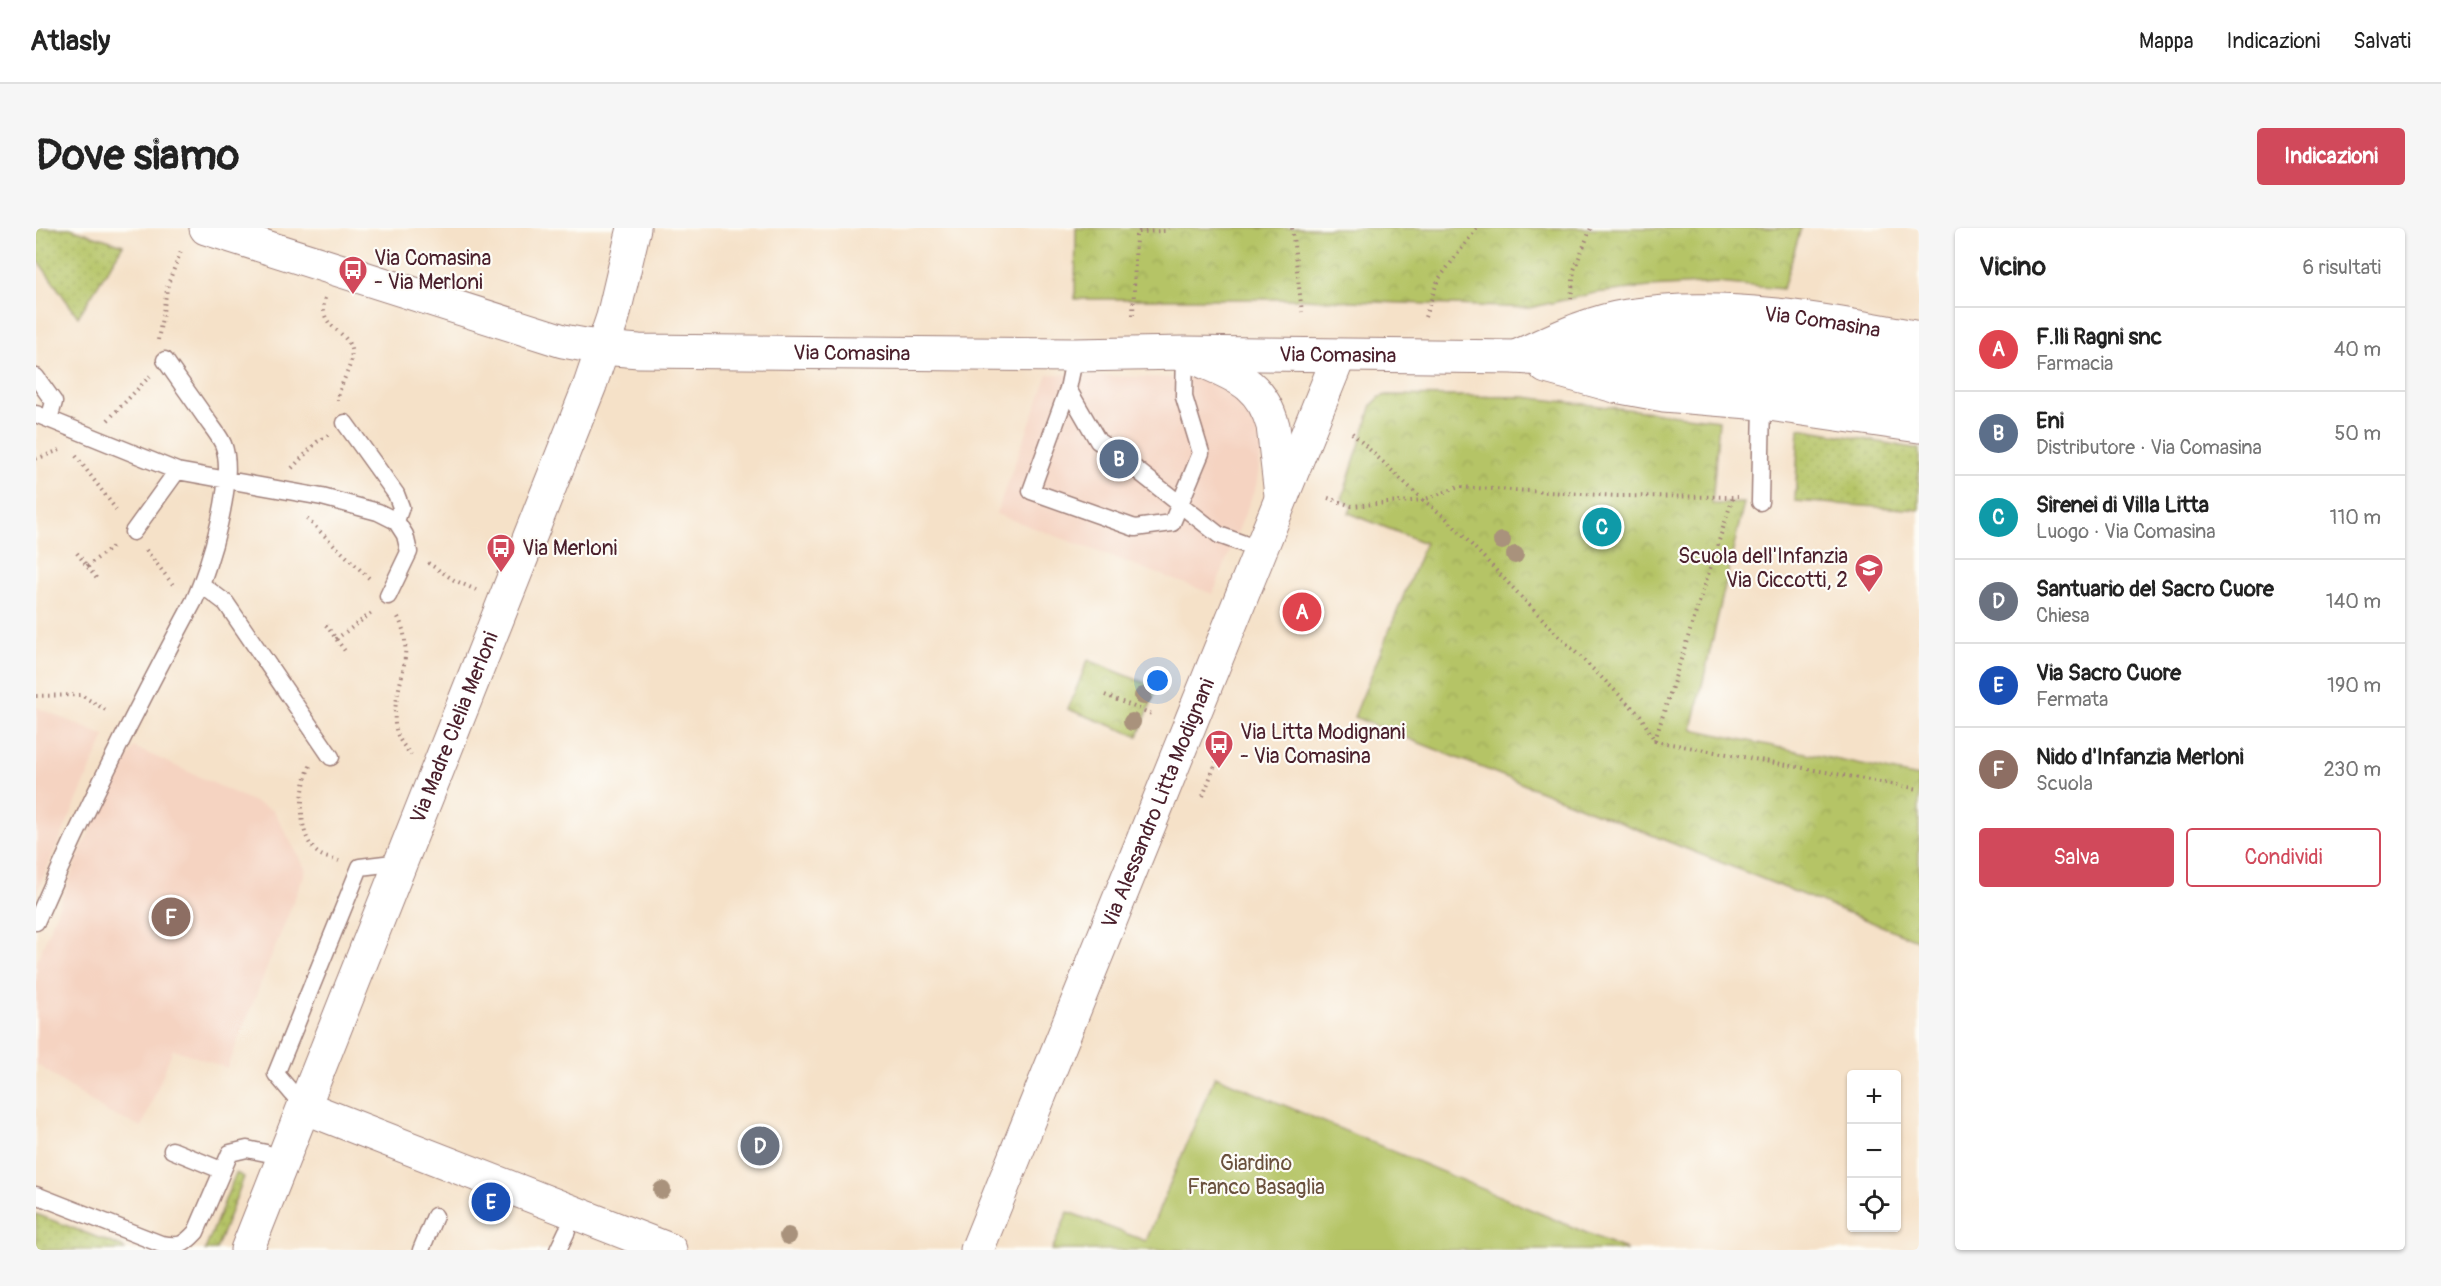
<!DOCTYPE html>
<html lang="it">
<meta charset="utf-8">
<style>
body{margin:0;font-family:Pangolin,sans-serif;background:#f6f6f6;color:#222}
.controls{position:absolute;right:18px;bottom:18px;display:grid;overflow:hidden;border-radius:6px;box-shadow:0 2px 4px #0004}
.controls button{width:54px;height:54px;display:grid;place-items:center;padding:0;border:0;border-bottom:2px solid #e0e0e0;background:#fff;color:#222;font:30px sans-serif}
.you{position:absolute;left:1122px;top:453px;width:21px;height:21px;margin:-15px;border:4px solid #fff;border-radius:50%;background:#1a73e8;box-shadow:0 0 0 9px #1a73e833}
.badge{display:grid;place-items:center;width:39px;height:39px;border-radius:50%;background:#d1495b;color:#fff;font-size:20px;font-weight:700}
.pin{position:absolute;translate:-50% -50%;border:3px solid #fff;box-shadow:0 2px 6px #0006}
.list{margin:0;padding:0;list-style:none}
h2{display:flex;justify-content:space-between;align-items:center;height:78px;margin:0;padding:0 24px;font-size:26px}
h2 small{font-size:20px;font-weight:400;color:#767676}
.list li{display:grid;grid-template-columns:39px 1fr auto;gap:18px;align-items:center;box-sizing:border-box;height:84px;padding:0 24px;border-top:2px solid #e0e0e0}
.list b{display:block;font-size:22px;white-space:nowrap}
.list p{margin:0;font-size:20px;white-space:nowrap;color:#767676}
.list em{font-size:20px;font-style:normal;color:#767676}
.actions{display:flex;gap:12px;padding:18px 24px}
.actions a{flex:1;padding:14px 0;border:2px solid #d1495b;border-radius:6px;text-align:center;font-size:21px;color:#d1495b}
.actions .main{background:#d1495b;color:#fff}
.icon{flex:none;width:33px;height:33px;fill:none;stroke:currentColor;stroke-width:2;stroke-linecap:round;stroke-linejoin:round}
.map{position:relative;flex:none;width:1883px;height:1022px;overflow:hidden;border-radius:6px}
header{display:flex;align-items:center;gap:36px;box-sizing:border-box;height:84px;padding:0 30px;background:#fff;border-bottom:2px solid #e0e0e0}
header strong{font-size:28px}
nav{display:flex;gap:33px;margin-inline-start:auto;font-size:21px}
.intro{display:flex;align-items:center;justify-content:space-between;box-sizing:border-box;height:144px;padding:0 36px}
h1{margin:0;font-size:42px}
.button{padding:15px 27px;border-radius:6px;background:#d1495b;color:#fff;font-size:21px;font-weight:700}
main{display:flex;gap:36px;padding:0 36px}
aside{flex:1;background:#fff;border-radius:6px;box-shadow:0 2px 4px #0004}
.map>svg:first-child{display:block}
.built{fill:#f5d3c1}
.grass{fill:url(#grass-dots);stroke:#807248;stroke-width:1.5}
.park{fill:url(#park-crowns);stroke:#807248;stroke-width:1.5}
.garden{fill:#b5c466;stroke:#807248;stroke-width:1.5}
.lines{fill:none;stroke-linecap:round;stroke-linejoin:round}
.lane-casing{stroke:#a0807a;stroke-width:19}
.street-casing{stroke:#a0807a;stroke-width:35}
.secondary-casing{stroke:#a0807a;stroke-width:35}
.path{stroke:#a0807a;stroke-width:4;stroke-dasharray:1.5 4.5;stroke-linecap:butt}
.lane{stroke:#fff;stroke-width:16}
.street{stroke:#fff;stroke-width:33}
.secondary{stroke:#fff;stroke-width:33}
.tree{fill:#a9927c}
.labels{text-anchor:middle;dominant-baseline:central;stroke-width:4.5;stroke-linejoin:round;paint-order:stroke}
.poi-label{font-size:21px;fill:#4a1f2b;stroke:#fdfcf7;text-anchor:start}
.street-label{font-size:21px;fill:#4a1f2b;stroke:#fdfcf7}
.park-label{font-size:21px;fill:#6a513d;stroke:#fdfcf7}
</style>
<header>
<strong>Atlasly</strong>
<nav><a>Mappa</a><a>Indicazioni</a><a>Salvati</a></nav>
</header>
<div class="intro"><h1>Dove siamo</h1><a class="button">Indicazioni</a></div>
<main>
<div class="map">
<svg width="1883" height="1022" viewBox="0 0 1883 1022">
<defs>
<pattern id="grass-dots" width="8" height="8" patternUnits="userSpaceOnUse" patternTransform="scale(1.5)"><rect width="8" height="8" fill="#b5c466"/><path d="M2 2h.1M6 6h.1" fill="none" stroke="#9da859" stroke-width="1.8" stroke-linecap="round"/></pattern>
<pattern id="park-crowns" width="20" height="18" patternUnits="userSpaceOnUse" patternTransform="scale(1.5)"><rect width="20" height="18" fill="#b5c466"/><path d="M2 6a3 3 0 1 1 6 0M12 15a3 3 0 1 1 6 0" fill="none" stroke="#9da859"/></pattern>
</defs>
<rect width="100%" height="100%" fill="#fdfcf7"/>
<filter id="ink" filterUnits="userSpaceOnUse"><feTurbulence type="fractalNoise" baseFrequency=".0167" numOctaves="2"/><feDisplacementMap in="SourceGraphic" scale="12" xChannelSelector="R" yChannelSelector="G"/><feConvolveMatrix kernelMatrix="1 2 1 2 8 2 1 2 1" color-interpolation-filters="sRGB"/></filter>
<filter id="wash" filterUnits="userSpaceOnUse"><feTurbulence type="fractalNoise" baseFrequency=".008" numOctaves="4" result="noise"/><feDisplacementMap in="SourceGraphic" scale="24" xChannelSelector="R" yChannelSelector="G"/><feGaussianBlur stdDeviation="1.35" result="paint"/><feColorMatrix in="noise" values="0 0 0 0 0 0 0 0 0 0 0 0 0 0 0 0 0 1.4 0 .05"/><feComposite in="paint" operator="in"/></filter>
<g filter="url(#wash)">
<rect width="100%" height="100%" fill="#f5e1c8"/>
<!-- built -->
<path class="built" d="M 1012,146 L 1173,151 L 1215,174 L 1226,222 L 1220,258 L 1177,366 L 960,286 Z
M 0,479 L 69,508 L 0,666 Z
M 98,519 L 238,583 L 270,642 L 191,840 L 137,821 L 106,899 L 72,885 L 0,836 L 0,736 L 46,619 Z"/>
<!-- grass -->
<path class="grass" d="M 0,0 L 34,0 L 87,17 L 42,89 L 0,30 Z
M 1763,200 L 1883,221 L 1883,282 L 1759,273 Z
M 200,945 L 208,949 L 180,1022 L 169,1022 Z
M 0,986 L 86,1019 L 89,1022 L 0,1022 Z"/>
<!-- park -->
<path class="park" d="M 1040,0 L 1765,0 L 1747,61 L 1681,55 L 1614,59 L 1559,65 L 1493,80 L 1265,71 L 1039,71 Z
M 1351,167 L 1488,169 L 1683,192 L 1676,276 L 1708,275 L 1656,501 L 1883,549 L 1883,713 L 1318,489 L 1389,315 L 1313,285 L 1316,278 L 1306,271 L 1336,177 L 1344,169 Z
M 1052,432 L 1121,460 L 1102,508 L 1032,481 Z"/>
<!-- garden -->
<path class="garden" d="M 1179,848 L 1591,1022 L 1016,1022 L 1032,984 L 1110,1013 Z"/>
</g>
<g filter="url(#ink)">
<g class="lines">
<!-- lane casing -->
<g class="lane-casing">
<path id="lane" d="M 1039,127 L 1032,161 L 995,263 L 1099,300 L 1136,295 L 1165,225 L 1148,169 L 1149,125
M 0,149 L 18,174 L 13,191
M 1032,161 L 1062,213 L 1072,220
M 0,186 L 141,243 L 286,269 L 342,284 L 360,293 L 369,307 L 373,324 L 352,368
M 309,195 L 360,266 L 365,279 L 360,293
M 1097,239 L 1183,307 L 1225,322
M 1724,274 L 1726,175
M 97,304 L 141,243
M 166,357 L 190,375 L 295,529
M 0,694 C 48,584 101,479 158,373 C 173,341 201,249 187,216 C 183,207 175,198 169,189 C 156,170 142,151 129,132
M 268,879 L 240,846 L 324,639 L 365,634
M 136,922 L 185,942
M 0,967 L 125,1016 C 144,1019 147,1018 160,1004 L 194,925 L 211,921 L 230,925
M 385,1022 L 399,988
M 522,1022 L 531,1003"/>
</g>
<!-- street casing -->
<g class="street-casing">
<g id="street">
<path id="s1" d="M 1480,129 C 1516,113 1552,94 1591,88 C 1686,73 1790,92 1883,110"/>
<path d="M 1510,139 L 1579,158 L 1628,167 L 1726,175 L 1883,198"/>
<path d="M 268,879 L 634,1022"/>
<path id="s2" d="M 211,1022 L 554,157 L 577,89 L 598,0"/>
</g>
</g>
<!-- secondary casing -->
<g class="secondary-casing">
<g id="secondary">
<path id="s3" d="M 170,0 L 527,113 L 566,120 L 603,123 L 1039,127 L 1149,125 L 1480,129 L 1751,150 L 1828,159 L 1883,170"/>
<path d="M 1560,119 C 1668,106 1776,119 1883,138"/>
<path d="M 1162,131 C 1199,148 1225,154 1237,198 L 1245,267"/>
<path id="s4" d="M 941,1022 L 1303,128"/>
</g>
</g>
<!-- path -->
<path class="path" d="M 1256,0 L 1266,84
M 289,70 C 282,99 306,99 314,118 C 321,136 302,155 302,173
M 1535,71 L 1538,42 L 1555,0
M 1097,87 L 1100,8 L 1103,4 L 1129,3 L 1132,0
M 1389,89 L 1402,52 L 1441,0
M 122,112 L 132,56 L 145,23
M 72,192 L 114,148
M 1316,205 L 1387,272 L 1423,259 L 1582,268 L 1702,269
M 40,228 L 82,284
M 0,231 L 24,222
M 256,240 L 281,214 L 292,207
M 1292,270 L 1316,278 L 1387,272 L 1409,289 L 1523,408 L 1604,487 L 1619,513 L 1883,561
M 271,291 L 335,352
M 110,322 L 138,358
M 41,325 L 61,351
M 392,335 L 418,352 L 440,362
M 51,338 L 79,317
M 362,389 C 385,434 345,476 364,512 C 367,517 371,522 375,527
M 290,397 L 309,423
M 300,411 L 337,384
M 1069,467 L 1118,487
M 0,468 L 45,467 L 73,484
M 1619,512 L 1697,269
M 274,538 C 263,561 260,613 285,627 C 290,630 298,631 303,633
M 1167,568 L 1188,514"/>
<!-- lane -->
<use href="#lane" class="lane"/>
<!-- street -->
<use href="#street" class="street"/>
<!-- secondary -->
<use href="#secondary" class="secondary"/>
</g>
<!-- trees -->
<g class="tree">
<circle cx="1466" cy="313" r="9"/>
<circle cx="1479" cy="327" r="9"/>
<circle cx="1107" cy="468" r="9"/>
<circle cx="1096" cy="494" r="9"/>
<circle cx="626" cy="962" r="9"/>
<circle cx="752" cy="1008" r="9"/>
</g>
</g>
<!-- icons -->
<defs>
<g id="bus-pin" transform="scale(1.5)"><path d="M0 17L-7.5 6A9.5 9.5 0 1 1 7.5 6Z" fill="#d1495b" stroke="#fdfcf7"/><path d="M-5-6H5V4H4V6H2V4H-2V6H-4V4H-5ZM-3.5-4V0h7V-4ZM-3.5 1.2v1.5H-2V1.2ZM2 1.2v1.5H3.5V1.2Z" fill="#fff"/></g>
<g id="school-pin" transform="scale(1.5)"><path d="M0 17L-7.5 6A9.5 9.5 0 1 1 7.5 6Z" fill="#d1495b" stroke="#fdfcf7"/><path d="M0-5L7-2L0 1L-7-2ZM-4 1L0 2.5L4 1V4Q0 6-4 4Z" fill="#fff"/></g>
</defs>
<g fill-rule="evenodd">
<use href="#bus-pin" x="317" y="42"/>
<use href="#bus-pin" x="465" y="320"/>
<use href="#school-pin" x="1833" y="340"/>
<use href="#bus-pin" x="1183" y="516"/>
</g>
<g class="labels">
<!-- poi labels -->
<g class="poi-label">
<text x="338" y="30">Via Comasina<tspan x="338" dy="24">- Via Merloni</tspan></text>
<text x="486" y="320">Via Merloni</text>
<text x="1812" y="328" text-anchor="end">Scuola dell'Infanzia<tspan x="1812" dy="24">Via Ciccotti, 2</tspan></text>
<text x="1204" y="504">Via Litta Modignani<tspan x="1204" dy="24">- Via Comasina</tspan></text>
</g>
<!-- street labels -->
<g class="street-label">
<text stroke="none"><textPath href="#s1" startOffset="315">Via Comasina</textPath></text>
<text stroke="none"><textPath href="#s3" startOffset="664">Via Comasina</textPath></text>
<text stroke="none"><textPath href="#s3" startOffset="1150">Via Comasina</textPath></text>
<text stroke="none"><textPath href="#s2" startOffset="562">Via Madre Clelia Merloni</textPath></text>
<text stroke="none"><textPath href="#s4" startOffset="482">Via Alessandro Litta Modignani</textPath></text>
</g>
<!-- park labels -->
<g class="park-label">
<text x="1220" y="935">Giardino<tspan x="1220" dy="24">Franco Basaglia</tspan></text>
</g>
</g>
</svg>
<div class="controls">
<button>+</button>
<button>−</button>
<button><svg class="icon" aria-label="locate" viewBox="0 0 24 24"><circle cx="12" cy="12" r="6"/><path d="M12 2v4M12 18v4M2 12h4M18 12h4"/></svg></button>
</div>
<div class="you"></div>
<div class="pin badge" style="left:1266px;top:384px;background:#e0444e">A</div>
<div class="pin badge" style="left:1083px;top:231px;background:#5c6f8a">B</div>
<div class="pin badge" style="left:1566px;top:299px;background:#0f9aa8">C</div>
<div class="pin badge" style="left:724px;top:918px;background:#6b7280">D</div>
<div class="pin badge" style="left:455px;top:974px;background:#1a4fb4">E</div>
<div class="pin badge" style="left:135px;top:689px;background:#8d6e63">F</div>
</div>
<aside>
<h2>Vicino<small>6 risultati</small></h2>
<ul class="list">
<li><span class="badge" style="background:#e0444e">A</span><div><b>F.lli Ragni snc</b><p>Farmacia</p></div><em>40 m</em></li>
<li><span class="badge" style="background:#5c6f8a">B</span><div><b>Eni</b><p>Distributore · Via Comasina</p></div><em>50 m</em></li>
<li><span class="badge" style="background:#0f9aa8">C</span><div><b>Sirenei di Villa Litta</b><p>Luogo · Via Comasina</p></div><em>110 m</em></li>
<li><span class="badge" style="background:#6b7280">D</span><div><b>Santuario del Sacro Cuore</b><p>Chiesa</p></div><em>140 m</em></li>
<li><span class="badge" style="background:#1a4fb4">E</span><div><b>Via Sacro Cuore</b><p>Fermata</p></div><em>190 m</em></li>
<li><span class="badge" style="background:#8d6e63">F</span><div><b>Nido d'Infanzia Merloni</b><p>Scuola</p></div><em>230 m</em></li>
</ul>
<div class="actions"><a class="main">Salva</a><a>Condividi</a></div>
</aside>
</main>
